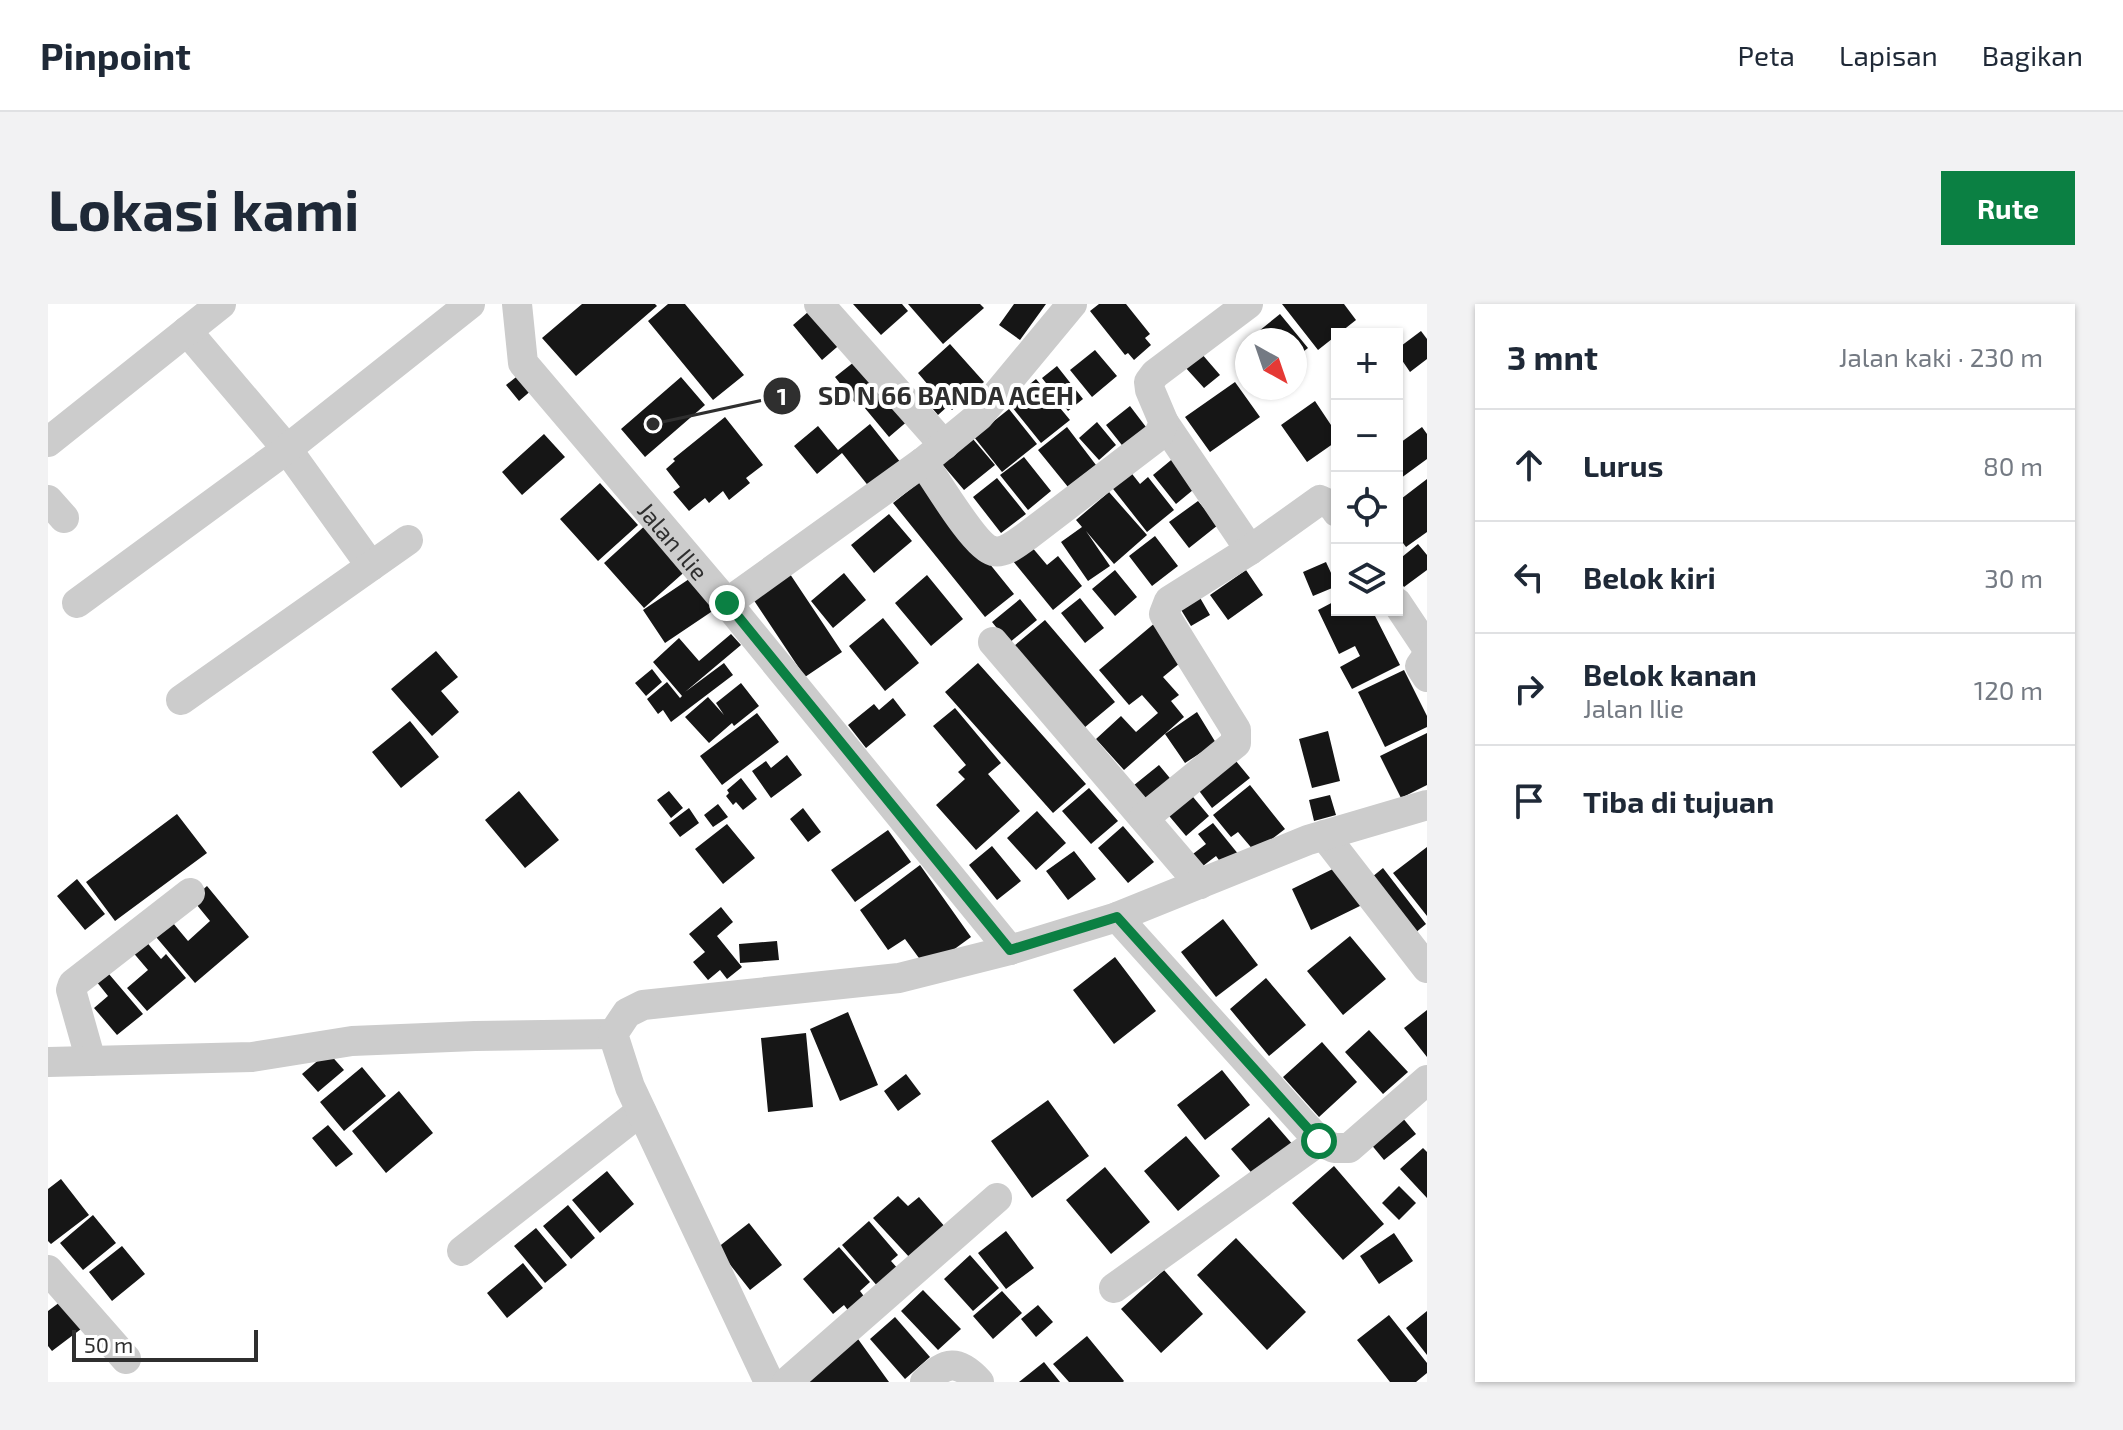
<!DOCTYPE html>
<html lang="id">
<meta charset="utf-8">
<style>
body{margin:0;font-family:"Exo 2",sans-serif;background:#f2f2f3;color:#1f2937}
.controls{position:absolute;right:24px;top:24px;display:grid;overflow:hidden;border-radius:0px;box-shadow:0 2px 6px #0004}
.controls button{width:72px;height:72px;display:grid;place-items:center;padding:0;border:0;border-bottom:2px solid #e0e1e3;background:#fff;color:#1f2937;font:40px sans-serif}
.compass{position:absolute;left:1187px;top:24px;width:72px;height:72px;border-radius:50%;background:#fff;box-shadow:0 2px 6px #0004;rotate:140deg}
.scale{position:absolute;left:24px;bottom:20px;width:186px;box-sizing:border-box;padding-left:8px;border:4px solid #2f2f2f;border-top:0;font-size:22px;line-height:28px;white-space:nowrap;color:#2f2f2f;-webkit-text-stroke:6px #fff;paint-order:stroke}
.stop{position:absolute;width:24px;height:24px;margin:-18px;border:6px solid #0b8043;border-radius:50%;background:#fff}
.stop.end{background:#0b8043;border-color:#fff;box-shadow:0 2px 8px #0008}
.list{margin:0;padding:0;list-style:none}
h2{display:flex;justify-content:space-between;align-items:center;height:104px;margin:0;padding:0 32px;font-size:34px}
h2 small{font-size:26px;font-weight:400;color:#747a83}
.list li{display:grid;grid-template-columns:52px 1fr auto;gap:24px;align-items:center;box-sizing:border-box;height:112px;padding:0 32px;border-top:2px solid #e0e1e3}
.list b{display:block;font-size:30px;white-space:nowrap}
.list p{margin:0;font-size:26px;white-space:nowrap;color:#747a83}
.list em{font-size:26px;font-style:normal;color:#747a83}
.icon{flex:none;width:44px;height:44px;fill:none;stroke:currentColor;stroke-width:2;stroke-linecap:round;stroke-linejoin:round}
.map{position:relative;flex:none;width:1379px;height:1078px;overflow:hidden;border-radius:0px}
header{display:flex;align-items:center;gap:48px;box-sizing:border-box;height:112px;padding:0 40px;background:#fff;border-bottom:2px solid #e0e1e3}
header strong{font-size:38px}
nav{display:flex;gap:44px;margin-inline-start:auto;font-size:28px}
.intro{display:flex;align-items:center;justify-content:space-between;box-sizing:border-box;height:192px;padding:0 48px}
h1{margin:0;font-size:56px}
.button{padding:20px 36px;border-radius:0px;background:#0b8043;color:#fff;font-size:28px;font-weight:700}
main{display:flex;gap:48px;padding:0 48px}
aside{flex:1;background:#fff;border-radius:0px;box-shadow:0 2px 6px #0004}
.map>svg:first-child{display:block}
.building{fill:#161616}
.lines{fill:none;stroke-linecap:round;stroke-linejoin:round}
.street{stroke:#ccc;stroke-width:30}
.route{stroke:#0b8043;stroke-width:10}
.labels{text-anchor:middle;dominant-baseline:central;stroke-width:8;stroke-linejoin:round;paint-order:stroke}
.street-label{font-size:24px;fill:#2f2f2f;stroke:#fff}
.leader{fill:none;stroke:#2f2f2f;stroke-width:3}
.callout-dot{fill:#2f2f2f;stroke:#fff;stroke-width:3}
.mark-label{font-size:24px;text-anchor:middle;font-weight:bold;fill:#fff}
.callout-label{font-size:26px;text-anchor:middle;font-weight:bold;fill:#2f2f2f;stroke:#fff;stroke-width:8;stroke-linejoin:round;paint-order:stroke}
</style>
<header>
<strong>Pinpoint</strong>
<nav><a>Peta</a><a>Lapisan</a><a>Bagikan</a></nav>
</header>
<div class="intro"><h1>Lokasi kami</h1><a class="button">Rute</a></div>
<main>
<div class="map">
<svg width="1379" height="1078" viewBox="0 0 1379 1078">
<rect width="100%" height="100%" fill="#fff"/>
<!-- building -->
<path class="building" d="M 534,0 L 607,0 L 609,2 L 528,72 L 494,34 Z
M 620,0 L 637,0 L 696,71 L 665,96 L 600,17 Z
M 805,0 L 854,0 L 860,7 L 833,31 Z
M 860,0 L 932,0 L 936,4 L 895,40 Z
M 966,0 L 998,0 L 972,36 L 951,21 Z
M 1051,0 L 1078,0 L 1102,30 L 1097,34 L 1103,41 L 1086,56 L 1080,49 L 1077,51 L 1042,7 Z
M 1234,0 L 1296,0 L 1308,16 L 1270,46 Z
M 767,2 L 796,37 L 774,56 L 745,21 Z
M 1232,10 L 1260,44 L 1247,54 L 1247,36 L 1218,36 L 1211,27 Z
M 1373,27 L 1379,35 L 1379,55 L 1362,68 L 1349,49 L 1349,45 Z
M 902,40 L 936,78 L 904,106 L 900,102 L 890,111 L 872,90 L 881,82 L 870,69 Z
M 1047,46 L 1069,72 L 1044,93 L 1022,66 Z
M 1153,49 L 1172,71 L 1156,84 L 1137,63 Z
M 806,58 L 862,115 L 841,133 L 811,97 L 808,100 L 787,73 Z
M 1009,62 L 1035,95 L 1020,107 L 994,74 Z
M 472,70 L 485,85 L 471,97 L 458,81 Z
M 633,73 L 657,101 L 597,153 L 573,125 Z
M 988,75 L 1022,116 L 993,139 L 960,98 Z
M 1187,78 L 1212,113 L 1162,148 L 1137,113 Z
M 1267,97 L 1289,130 L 1289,137 L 1259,158 L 1233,121 Z
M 1082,102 L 1101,127 L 1077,145 L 1058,121 Z
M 961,105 L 989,140 L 954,168 L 926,133 Z
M 677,113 L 715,161 L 698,174 L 702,179 L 681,196 L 675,187 L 661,199 L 657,194 L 641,207 L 625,188 L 632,183 L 618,165 L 627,157 L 625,155 Z
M 1049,118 L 1068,141 L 1051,156 L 1031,134 Z
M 822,120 L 853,159 L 822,184 L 794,149 L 769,170 L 746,142 L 770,122 L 790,146 Z
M 1019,123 L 1048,161 L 1020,183 L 990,146 Z
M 1374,123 L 1379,130 L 1379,155 L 1349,177 L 1349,141 Z
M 496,130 L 517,153 L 474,191 L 454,168 Z
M 925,135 L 947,161 L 916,186 L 894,160 Z
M 1128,152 L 1151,181 L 1128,200 L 1105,171 Z
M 976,153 L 1003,187 L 980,206 L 952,171 Z
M 1081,166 L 1092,180 L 1100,173 L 1126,206 L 1099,228 L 1062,181 Z
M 949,174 L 978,210 L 953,229 L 925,193 Z
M 1379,175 L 1379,228 L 1358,243 L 1349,231 L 1349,198 Z
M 874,176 L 966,290 L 937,313 L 845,199 Z
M 552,179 L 590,221 L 550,257 L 512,215 Z
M 1061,188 L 1099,231 L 1066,260 L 1038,227 L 1062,262 L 1040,277 L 1013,238 L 1034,223 L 1028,216 Z
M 1150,197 L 1170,221 L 1141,244 L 1121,218 Z
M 841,210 L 864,237 L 826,269 L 803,241 Z
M 601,218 L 642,263 L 596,304 L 556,259 Z
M 1107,232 L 1130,262 L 1104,282 L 1081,252 Z
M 1370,240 L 1379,251 L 1379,266 L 1356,283 L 1349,274 L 1349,257 Z
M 983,242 L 999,261 L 1010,252 L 1034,282 L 1005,306 L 965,257 Z
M 1278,258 L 1289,282 L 1265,292 L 1255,268 Z
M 1067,266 L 1089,293 L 1067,312 L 1044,285 Z
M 1198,266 L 1215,291 L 1180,316 L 1162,291 Z
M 740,267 L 794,348 L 757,373 L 703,292 Z
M 796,269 L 818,296 L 785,324 L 763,297 Z
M 647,271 L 669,304 L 617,339 L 595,306 Z
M 879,271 L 915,315 L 883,342 L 847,299 Z
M 1147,285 L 1162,311 L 1143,322 L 1127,296 Z
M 1032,294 L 1056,324 L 1037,339 L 1013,309 Z
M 972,295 L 989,316 L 961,339 L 944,318 Z
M 1289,296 L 1289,306 L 1324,306 L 1352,361 L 1304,385 L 1292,363 L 1312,352 L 1307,342 L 1291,350 L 1270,306 Z
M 835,314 L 871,359 L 837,387 L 801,342 Z
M 997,316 L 1067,398 L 1036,424 L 966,342 Z
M 1108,318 L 1138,354 L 1115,373 L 1131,391 L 1123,397 L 1136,413 L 1076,466 L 1048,435 L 1073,412 L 1088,428 L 1110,409 L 1094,391 L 1081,401 L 1051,366 Z
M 683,330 L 693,341 L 637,388 L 676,359 L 685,371 L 623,418 L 615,406 L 610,410 L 599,395 L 619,378 L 632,394 L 634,392 L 605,358 L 631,334 L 651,357 Z
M 388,347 L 410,373 L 393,387 L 411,408 L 384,432 L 343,385 Z
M 930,359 L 1038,480 L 1005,509 L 897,388 Z
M 604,365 L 614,378 L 598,392 L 587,379 Z
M 1356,366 L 1379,412 L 1379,423 L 1337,443 L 1310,388 Z
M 693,379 L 711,402 L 686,422 L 684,419 L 661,439 L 637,413 L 660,393 L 676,411 L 668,399 Z
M 845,394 L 858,411 L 818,444 L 800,421 L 826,400 L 831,406 Z
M 907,404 L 953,459 L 940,470 L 972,507 L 928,546 L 888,501 L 917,475 L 910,468 L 918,461 L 885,422 Z
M 1149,408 L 1168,439 L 1137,459 L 1117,430 Z
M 709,409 L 731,438 L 674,481 L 652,452 Z
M 362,417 L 391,453 L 353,484 L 324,448 Z
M 1280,427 L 1292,477 L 1264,484 L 1251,435 Z
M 1379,429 L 1379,481 L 1353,494 L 1332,452 Z
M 739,451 L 754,471 L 723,494 L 704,467 L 718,457 L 723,464 Z
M 1183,451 L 1202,474 L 1164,504 L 1146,480 Z
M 1111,461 L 1126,479 L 1096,505 L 1080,486 Z
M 693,474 L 709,495 L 695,506 L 688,498 L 685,501 L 678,492 L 681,489 L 679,486 Z
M 1202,481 L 1237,525 L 1207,548 L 1190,528 L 1183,533 L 1165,511 Z
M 1041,484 L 1070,517 L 1043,540 L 1014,507 Z
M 471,487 L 511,536 L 477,564 L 437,516 Z
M 621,487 L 635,504 L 623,514 L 609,496 Z
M 1140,487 L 1161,512 L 1138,532 L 1117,507 Z
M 1282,491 L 1288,511 L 1266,517 L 1261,496 Z
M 670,500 L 680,513 L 665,523 L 656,511 Z
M 641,504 L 651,519 L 632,533 L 621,519 Z
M 755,504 L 773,528 L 760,538 L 742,515 Z
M 989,507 L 1018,539 L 988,566 L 959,534 Z
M 129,510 L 159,549 L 67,617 L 38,578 Z
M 1165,519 L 1191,551 L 1176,563 L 1168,552 L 1151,565 L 1141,553 L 1158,540 L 1150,530 Z
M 679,520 L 707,554 L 675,580 L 647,545 Z
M 1075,522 L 1106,558 L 1080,579 L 1050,544 Z
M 840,526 L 863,558 L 807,598 L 783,566 Z
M 944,542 L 973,577 L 949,596 L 921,561 Z
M 1379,543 L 1379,612 L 1345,569 Z
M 1026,547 L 1048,575 L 1020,596 L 998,567 Z
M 1295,560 L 1314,601 L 1263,626 L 1244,585 Z
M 872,561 L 923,633 L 879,665 L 857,635 L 840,646 L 812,606 Z
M 1335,564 L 1378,620 L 1361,634 L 1318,578 Z
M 29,575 L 57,610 L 37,626 L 9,592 Z
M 159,582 L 201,633 L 147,679 L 103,627 L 120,613 L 140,637 L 162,617 L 144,595 Z
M 673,603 L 685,618 L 669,632 L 694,663 L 679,675 L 672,666 L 660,676 L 645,658 L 657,648 L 641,630 Z
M 1175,615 L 1210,661 L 1168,693 L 1133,648 Z
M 1302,632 L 1338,675 L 1295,711 L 1259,667 Z
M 96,635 L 113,655 L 118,650 L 138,674 L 99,707 L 79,684 L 100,666 L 83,646 Z
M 729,637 L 731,656 L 692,659 L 691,640 Z
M 1067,653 L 1108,707 L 1066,740 L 1025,686 Z
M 55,663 L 95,710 L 69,731 L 46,704 L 60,692 L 44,672 Z
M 1218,674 L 1258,721 L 1221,752 L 1182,705 Z
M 1379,706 L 1379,753 L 1356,724 Z
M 800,708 L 830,781 L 792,797 L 762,725 Z
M 1321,726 L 1360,768 L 1335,790 L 1297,748 Z
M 758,729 L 765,803 L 720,808 L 713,734 Z
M 1274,738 L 1309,778 L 1271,813 L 1235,773 Z
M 280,748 L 296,766 L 270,788 L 254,770 Z
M 314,763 L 338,792 L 296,827 L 272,798 Z
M 1174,766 L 1202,801 L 1157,836 L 1129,801 Z
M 858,770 L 873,790 L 850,807 L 836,787 Z
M 351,787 L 385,829 L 338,869 L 304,827 Z
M 1000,796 L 1041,852 L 984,894 L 943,837 Z
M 1349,807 L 1368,830 L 1336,856 L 1317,833 Z
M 1221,813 L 1246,842 L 1208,874 L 1183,845 Z
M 280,821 L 305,850 L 288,863 L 264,834 Z
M 1138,832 L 1172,872 L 1130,907 L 1096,867 Z
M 1375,844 L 1379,848 L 1379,894 L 1352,865 Z
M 1286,862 L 1336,920 L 1295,956 L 1244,899 Z
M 1057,863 L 1102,918 L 1063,950 L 1018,896 Z
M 559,867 L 586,900 L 552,929 L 524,896 Z
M 13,875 L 41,911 L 3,940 L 0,937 L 0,885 Z
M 1351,882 L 1368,899 L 1351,916 L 1334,899 Z
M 850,892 L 860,902 L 871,893 L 898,924 L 863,955 L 825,914 Z
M 520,901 L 547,934 L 523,955 L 495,922 Z
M 45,911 L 68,939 L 35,966 L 12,939 Z
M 821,917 L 850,951 L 843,957 L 851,966 L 831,984 L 794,941 Z
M 701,919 L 734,961 L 702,986 L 669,944 Z
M 488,924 L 519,961 L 497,979 L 466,942 Z
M 958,927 L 986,964 L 958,985 L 930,949 Z
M 1346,929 L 1365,957 L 1331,980 L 1312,952 Z
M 1188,934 L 1258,1008 L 1219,1046 L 1149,971 Z
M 74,942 L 97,970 L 64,997 L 41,968 Z
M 791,943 L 822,978 L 812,987 L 818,995 L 802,1009 L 796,1001 L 785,1010 L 755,975 Z
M 922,951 L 951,984 L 925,1007 L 896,975 Z
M 475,959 L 495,984 L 459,1014 L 439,989 Z
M 1116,966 L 1155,1010 L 1113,1049 L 1073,1005 Z
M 875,986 L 913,1025 L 890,1046 L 853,1007 Z
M 954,987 L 974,1009 L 945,1035 L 925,1012 Z
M 16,995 L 37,1022 L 4,1047 L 0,1042 L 0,1007 Z
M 990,1001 L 1005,1018 L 988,1033 L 973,1015 Z
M 1379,1007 L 1379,1051 L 1358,1024 Z
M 1341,1011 L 1379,1059 L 1379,1069 L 1368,1078 L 1342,1078 L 1309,1036 Z
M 847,1013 L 882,1053 L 857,1075 L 822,1035 Z
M 1039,1032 L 1076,1077 L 1075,1078 L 1021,1078 L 1005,1060 Z
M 810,1035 L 841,1078 L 750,1078 Z
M 996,1058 L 1012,1078 L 971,1078 Z"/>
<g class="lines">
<!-- street -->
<g class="street">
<path id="s1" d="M 469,0 L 475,59 L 679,299 L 962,646"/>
<path d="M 771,0 L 896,141"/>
<path d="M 139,27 L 239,145 L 323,262"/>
<path d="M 1116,119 L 1202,246"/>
<path d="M 0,138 L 173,0"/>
<path d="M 875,158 C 888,176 927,243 945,247 C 957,250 970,238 979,232 L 1110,132 L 1116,119 L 1102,86 L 1101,78 L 1107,70 L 1200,0"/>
<path d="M 0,196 L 16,214"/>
<path d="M 29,299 L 239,145 L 422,0"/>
<path d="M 679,299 L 875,158 L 931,112 L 1024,0"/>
<path d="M 1349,299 L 1379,344"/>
<path d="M 945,338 L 1152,580"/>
<path d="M 1379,352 L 1372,362 L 1379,373"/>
<path d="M 133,396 L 360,236"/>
<path d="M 1096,514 L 1188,439 L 1188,426 L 1116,310 L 1121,297 L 1202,246 L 1272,196 L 1285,202 L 1289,208"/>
<path d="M 1276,531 L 1379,664"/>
<path d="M 1069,613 L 1271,837 L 1286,844 L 1301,844 L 1379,776"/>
<path d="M 43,757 L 23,686 L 25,680 L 142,589"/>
<path d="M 0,758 L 204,753 L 304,737 L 427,732 L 565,730"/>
<path d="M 414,947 L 593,807"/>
<path d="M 0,966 L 78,1055"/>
<path d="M 1066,984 L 1271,837"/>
<path d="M 721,1078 L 582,783 L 565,730 L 579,709 L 595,701 L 851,674 L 962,646 L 1069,613 L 1260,536 L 1379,501"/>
<path d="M 739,1078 L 949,894"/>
<path d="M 877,1078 C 898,1057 910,1055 931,1078"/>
</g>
</g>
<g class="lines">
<!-- route -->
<path class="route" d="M 679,299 L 962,646 L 1069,613 L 1271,837"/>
</g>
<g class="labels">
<!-- street labels -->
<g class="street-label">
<text stroke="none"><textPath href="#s1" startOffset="292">Jalan Ilie</textPath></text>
</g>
</g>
<!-- callouts -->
<path class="leader" d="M605 120L734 92"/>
<g class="callout-dot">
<circle cx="605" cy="120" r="8"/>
<circle cx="734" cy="92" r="20"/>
</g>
<g class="mark-label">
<text x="734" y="101">1</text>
</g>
<g class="callout-label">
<text x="898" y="101">SD N 66 BANDA ACEH</text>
</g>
</svg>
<div class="controls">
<button>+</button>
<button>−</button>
<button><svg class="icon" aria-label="locate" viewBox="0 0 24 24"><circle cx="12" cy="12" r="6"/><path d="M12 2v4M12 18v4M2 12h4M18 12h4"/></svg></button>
<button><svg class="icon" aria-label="layers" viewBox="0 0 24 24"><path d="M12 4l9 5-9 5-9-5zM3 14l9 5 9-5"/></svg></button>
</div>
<svg class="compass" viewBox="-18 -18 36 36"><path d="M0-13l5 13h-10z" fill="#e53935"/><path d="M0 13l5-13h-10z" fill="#747a83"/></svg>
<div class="scale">50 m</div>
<div class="stop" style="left:1271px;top:837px"></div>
<div class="stop end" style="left:679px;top:299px"></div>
</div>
<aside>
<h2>3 mnt<small>Jalan kaki · 230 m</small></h2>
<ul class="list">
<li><svg class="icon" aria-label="ahead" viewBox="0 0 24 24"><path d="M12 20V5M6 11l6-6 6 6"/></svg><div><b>Lurus</b></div><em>80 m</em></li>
<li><svg class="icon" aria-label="left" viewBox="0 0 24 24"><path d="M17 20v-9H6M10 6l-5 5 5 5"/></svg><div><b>Belok kiri</b></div><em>30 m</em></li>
<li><svg class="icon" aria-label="right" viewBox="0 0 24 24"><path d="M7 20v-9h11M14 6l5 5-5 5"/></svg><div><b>Belok kanan</b><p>Jalan Ilie</p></div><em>120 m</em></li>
<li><svg class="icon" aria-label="arrive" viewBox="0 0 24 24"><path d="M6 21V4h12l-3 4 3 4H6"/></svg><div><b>Tiba di tujuan</b></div></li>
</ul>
</aside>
</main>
